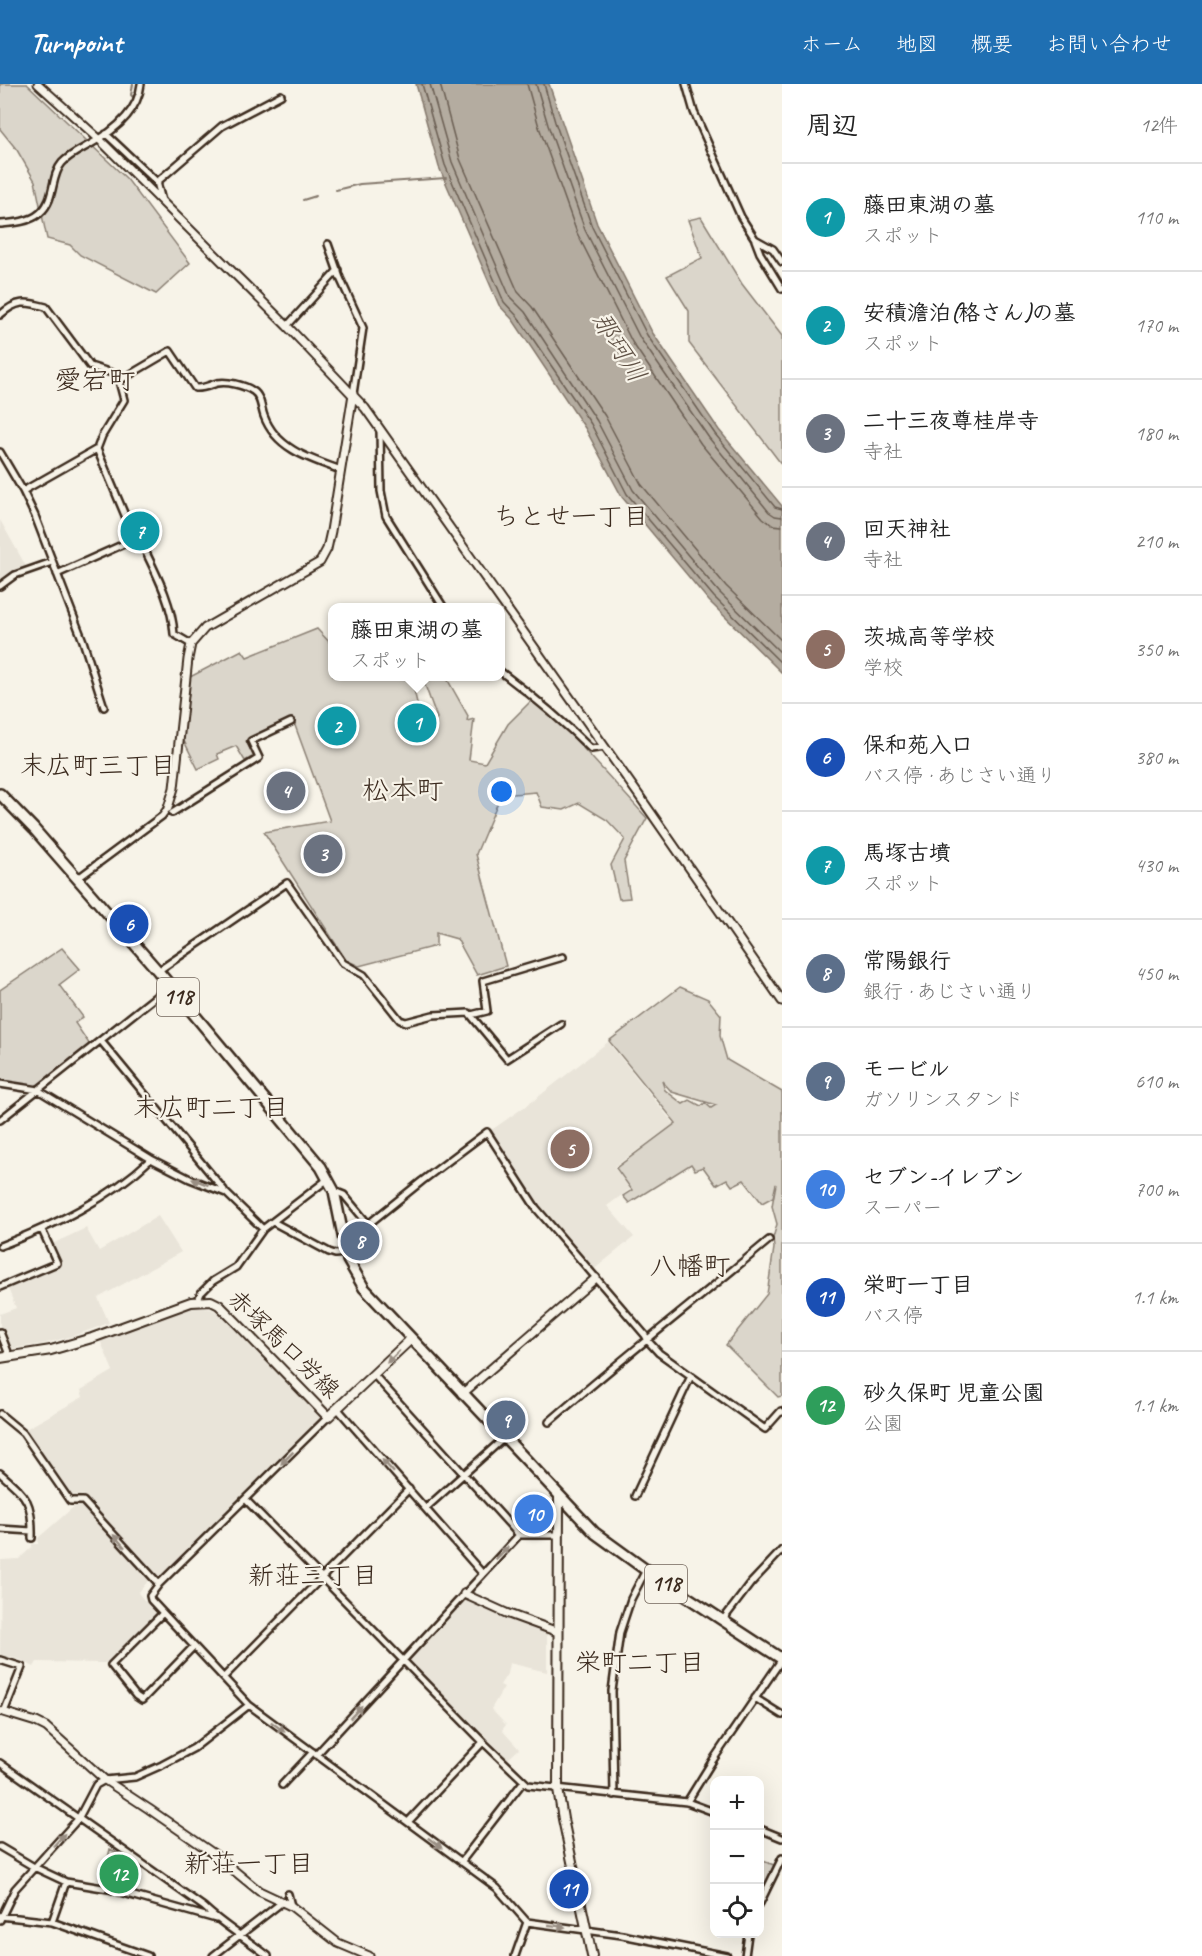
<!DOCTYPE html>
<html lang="ja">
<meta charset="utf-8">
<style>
body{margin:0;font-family:Caveat,"Klee One",sans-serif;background:#f6f6f6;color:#222}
.controls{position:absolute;right:18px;bottom:18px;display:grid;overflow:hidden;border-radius:12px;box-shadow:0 6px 24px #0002}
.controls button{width:54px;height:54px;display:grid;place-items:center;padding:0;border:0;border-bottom:2px solid #e0e0e0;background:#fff;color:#222;font:30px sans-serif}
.you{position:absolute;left:502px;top:708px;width:21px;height:21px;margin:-15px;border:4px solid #fff;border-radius:50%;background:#1a73e8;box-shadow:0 0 0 9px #1a73e833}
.badge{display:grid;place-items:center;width:39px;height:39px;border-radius:50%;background:#1f6fb2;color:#fff;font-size:20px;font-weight:700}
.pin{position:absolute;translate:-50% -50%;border:3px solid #fff;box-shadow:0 2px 6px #0006}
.popup{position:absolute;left:328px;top:519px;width:177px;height:78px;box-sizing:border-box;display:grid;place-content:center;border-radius:12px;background:#fff;filter:drop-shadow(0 2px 4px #0005);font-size:20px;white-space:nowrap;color:#767676}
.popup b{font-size:22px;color:#222}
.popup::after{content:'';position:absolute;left:50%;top:100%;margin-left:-12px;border:12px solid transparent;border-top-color:#fff}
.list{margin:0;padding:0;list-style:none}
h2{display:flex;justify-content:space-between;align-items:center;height:78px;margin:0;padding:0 24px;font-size:26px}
h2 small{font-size:20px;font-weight:400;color:#767676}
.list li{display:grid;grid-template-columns:39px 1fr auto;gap:18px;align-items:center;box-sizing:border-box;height:108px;padding:0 24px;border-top:2px solid #e0e0e0}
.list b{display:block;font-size:22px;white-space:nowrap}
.list p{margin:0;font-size:20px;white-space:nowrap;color:#767676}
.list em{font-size:20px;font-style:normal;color:#767676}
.icon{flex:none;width:33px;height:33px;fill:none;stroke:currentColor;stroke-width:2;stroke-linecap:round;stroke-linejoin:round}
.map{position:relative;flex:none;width:782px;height:1872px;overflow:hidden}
header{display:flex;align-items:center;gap:36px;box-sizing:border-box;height:84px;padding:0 30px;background:#1f6fb2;color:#fff}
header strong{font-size:28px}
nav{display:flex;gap:33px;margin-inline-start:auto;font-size:21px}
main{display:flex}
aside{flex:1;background:#fff}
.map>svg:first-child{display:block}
.built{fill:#e9e4d9}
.green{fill:#dbd6cb;stroke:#8b8074;stroke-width:1.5;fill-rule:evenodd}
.water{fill:#b4aca0;stroke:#84786c;stroke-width:1.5}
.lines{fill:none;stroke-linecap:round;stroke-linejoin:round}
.shore{stroke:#6b5e52;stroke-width:1.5}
.stream{stroke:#84786c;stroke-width:2}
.minor-casing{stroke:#3b2a1e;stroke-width:10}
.tertiary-casing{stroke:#3b2a1e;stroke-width:11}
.secondary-casing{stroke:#3b2a1e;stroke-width:12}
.trunk-casing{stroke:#3b2a1e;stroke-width:14}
.minor{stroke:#f7f3e8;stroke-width:5}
.tertiary{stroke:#f7f3e8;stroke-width:7}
.secondary{stroke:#f7f3e8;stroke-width:8}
.trunk{stroke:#f7f3e8;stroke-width:9}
.oneway{fill:#998e83}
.labels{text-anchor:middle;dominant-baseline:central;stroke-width:4.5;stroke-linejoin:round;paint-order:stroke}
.shield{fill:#f7f3e8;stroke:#73665b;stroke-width:1.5}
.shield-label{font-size:22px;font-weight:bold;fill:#3b2a1e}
.street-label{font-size:24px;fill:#3b2a1e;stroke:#f7f3e8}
.water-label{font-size:26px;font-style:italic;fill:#5f5145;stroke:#f7f3e8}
.neighbourhood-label{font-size:26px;fill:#3b2a1e;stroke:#f7f3e8}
.quarter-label{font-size:27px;fill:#3b2a1e;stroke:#f7f3e8}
</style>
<header>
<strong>Turnpoint</strong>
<nav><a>ホーム</a><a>地図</a><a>概要</a><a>お問い合わせ</a></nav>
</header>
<main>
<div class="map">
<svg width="782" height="1872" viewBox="0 0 782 1872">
<rect width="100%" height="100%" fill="#f7f3e8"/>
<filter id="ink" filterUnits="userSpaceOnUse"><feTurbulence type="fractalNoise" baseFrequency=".0167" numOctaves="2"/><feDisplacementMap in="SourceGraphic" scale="12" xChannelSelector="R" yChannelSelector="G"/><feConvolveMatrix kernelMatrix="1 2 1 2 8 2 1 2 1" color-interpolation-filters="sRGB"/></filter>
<g filter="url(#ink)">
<!-- built -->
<path class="built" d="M 0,436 L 27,484 L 14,490 L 0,499 Z
M 608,958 L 674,1040 L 614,1083 L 630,1105 L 607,1122 L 634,1153 L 592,1187 L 538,1122 L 490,1047 L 533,1017 Z
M 158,1132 L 181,1168 L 98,1214 L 109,1239 L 73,1252 L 43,1260 L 9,1265 L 0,1244 L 0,1230 L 16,1224 L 7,1202 L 59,1181 L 50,1161 L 86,1144 L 99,1167 Z
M 194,1223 L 212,1225 L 230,1238 L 321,1333 L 158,1495 L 82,1411 L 74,1415 L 70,1414 L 24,1346 L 83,1313 L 81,1306 L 113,1287 L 100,1256 Z
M 77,1420 L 83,1420 L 149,1496 L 138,1509 L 156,1530 L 105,1579 L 37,1578 L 34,1583 L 21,1576 L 0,1571 L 1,1476 L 19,1475 L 32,1463 L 32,1460 L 38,1460 L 38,1454 Z
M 465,1516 L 547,1549 L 547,1588 L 509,1579 L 507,1590 L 500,1601 L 504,1603 L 491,1625 L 506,1641 L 502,1646 L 519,1665 L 508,1675 L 409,1577 Z"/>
<!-- green -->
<path class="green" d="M 0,0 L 27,0 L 127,95 L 190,179 L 156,210 L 80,171 L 70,161 L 47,155 L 35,97 L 17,66 L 0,45 Z
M 701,133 L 742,200 L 782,252 L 782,381 L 689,259 L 689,227 L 667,192 L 702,174 L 688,136 Z
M 317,545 L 333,562 L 333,592 L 411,593 L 424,649 L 418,655 L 428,651 L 437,634 L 422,593 L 446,593 L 468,632 L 467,637 L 474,635 L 469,676 L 485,679 L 508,640 L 532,616 L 562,641 L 647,734 L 624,777 L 630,814 L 619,815 L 611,781 L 625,755 L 607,736 L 579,719 L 564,726 L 542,723 L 536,708 L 501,711 L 476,770 L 506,882 L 477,891 L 457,855 L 436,849 L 436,862 L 359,882 L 346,876 L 264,748 L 330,737 L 293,636 L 246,657 L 254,672 L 245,677 L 236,662 L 217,670 L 219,675 L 198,685 L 182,653 L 190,593 L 242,566 L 247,573 Z
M 62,864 L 80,885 L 59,901 L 83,933 L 75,939 L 90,961 L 36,1003 L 0,998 L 0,906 Z
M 680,903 L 708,915 L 721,931 L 720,952 L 727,976 L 782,1008 L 782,1312 L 778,1313 L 726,1261 L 767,1210 L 774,1164 L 773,1154 L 777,1140 L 772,1122 L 776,1100 L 773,1113 L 762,1119 L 744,1096 L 732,1102 L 727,1095 L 716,1101 L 703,1083 L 695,1086 L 691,1080 L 629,1119 L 623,1112 L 632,1106 L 616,1084 L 676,1039 L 609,957 ZM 662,997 L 672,1008 L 716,1021 L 711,1024 L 705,1019 L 701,1022 L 690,1016 L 683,1020 L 665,1006 Z
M 110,1765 L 137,1780 L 129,1806 L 102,1800 Z
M 760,1776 L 774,1781 L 760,1813 Z"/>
<!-- water -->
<path class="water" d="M 416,0 L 549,0 L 597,140 L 652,248 L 719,346 L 782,422 L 782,589 L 709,517 L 622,413 L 585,344 L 513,236 L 499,221 L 439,83 Z"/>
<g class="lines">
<!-- shore -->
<path class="shore" d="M 422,0 L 445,81 L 504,218 L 518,233 L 591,340 L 627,410 L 714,513 L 782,580
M 430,0 L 452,78 L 510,213 L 525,228 L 597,337 L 633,406 L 719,508 L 782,570
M 440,0 L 460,75 L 518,208 L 532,223 L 605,332 L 641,400 L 726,502 L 782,557
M 527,0 L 539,43 L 577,149 L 632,258 L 701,360 L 763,434 L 772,441 L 782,442
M 536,0 L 548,41 L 585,146 L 640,254 L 709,354 L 769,428 L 775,432 L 782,433
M 544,0 L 555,38 L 592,143 L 647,251 L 715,350 L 775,423 L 782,425"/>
<!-- stream -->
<path class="stream" d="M 133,13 L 131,11 L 133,0
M 336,106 L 360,100 L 446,94
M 303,116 L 316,112"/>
<!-- minor casing -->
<g class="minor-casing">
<path id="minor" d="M 686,0 L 694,28 L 741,133 L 755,155 L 773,165 L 782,178
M 106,50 L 157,98 L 162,117
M 157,98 L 222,42 L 281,11
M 0,140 C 13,139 30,138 40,129 C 56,115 50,93 62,79 C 69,71 80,66 89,61 C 113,48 138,29 141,0
M 755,156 L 760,169 L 782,205
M 328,160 L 340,194 L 363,244 L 353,310
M 0,231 C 17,216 25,217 46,223 L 90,282 L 112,289 L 119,297 L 124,316 L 102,352 L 97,365
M 287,242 L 338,186
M 119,297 L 170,267 L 195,304 C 203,305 210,301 217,299 C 227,297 244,301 253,307 C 261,312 261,324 264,332 C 276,365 310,375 341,386
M 380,345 L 381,407 L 386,432 L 444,524
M 0,368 L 23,407 L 35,432 L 83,557 L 104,623
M 23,407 L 97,365 L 135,455 L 140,456 C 154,486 172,517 174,550 L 191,560
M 57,490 L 135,455
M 0,502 L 15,491 L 52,478
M 501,588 C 533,612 563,637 591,665 L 605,663
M 172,729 L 259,674 L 251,657 L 291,638
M 77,795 L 162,732 L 168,724
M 158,887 L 287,799 L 343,879 L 364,891 L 400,936 L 406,938 L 433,931 L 469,929 L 507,975 L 561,940
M 471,931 L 487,927 L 483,897 L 563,873
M 101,957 L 224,1106
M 0,1000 L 38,1006 L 151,1075 L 190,1095 L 226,1109 L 263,1145
M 0,1036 L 169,902
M 334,1107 L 344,1111 L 369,1141
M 273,1138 L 329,1168 L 335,1170 L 347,1169
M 345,1159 L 422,1097 L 487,1048 L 536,1124 L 645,1251 L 648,1257 L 659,1269 L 765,1345 L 781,1327 L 782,1328
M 0,1162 C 54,1141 108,1116 151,1075
M 0,1203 L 57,1179 L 42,1146
M 198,1216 L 201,1209 L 213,1197 L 236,1183 L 263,1145 L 328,1095
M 0,1248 L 10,1273
M 374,1291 L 519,1451
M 337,1324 L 482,1489
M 0,1330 L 23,1349 L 70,1417 L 83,1417 L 159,1500
M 328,1333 L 159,1500 L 150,1512 L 151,1516 L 249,1621 L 497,1804 L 527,1838 L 622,1851 L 727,1872
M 549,1338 C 621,1275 696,1217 769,1156
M 0,1389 C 27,1413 33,1417 32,1454
M 635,1412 L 691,1292
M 245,1415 L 483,1658 L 528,1701 L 687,1718 L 714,1728
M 426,1424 L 504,1354
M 0,1445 L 32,1447
M 163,1529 L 111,1581 L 136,1612 L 142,1616 L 194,1562
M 722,1537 L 751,1499 L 782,1466
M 0,1576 L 22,1583 L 4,1628
M 224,1593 L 409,1405
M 755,1614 L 782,1631
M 316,1671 L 519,1451 L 559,1451
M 0,1679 L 204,1823 C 224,1842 247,1855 268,1872
M 282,1701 L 313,1668
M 614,1711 L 612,1607 L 620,1548 L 631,1515 L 646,1486
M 687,1718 L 713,1676 L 782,1575
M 408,1738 L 483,1658
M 760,1745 L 782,1754
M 0,1763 L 34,1783 L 66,1798 L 109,1805 L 216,1835
M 461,1778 L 523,1698
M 288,1810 L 291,1822
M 760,1819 L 782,1774
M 0,1832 L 52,1838 L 148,1872
M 0,1836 L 15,1805 L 78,1735 L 96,1701 L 105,1696 L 135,1693 L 162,1681 L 194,1664 L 249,1621
M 52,1838 L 66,1798
M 213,1872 L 281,1819
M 515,1872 L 527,1838
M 745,1872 L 748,1850"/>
</g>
<!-- tertiary casing -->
<g class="tertiary-casing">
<path id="tertiary" d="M 38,0 L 99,55 L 287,242 L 365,324 L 638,710 L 782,917
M 168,724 L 174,704 L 188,575 L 191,560 L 205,544 L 320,478 L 327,465 L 331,447 L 353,310
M 462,1310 L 596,1194
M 464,1510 L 506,1529 L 558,1548
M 0,1627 L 36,1638 L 46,1643 L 105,1696 L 149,1725 L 214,1770 L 259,1807 L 291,1822 L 338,1859 L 369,1872"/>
</g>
<!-- secondary casing -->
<g class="secondary-casing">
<path id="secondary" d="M 0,1274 L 51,1266 L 92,1254 L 191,1218 L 211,1217 L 219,1221 L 236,1238 L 328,1333 L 411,1255
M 559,1413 L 558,1705 L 563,1735 L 592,1872"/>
</g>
<!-- trunk casing -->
<g class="trunk-casing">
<path id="trunk" d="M 0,710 L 34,745 L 158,887 L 321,1083 L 334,1107 L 348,1176 L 364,1204 L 595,1449 L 646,1486 L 782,1575"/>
</g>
<!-- minor -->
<use href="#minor" class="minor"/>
<!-- tertiary -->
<use href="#tertiary" class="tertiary"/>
<!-- secondary -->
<use href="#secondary" class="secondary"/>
<!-- trunk -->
<use href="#trunk" class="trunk"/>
</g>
<!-- one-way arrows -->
<defs><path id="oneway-solid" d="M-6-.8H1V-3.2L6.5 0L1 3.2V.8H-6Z" transform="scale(1.5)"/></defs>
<g class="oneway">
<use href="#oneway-solid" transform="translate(200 1098) rotate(-160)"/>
<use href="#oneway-solid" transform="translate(393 1273) rotate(136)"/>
<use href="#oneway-solid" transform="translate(287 1374) rotate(135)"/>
<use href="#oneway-solid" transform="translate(388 1382) rotate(-132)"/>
<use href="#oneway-solid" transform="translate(119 1457) rotate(-132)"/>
<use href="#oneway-solid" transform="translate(502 1469) rotate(-46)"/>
<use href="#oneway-solid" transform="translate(356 1628) rotate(-47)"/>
<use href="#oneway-solid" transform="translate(278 1643) rotate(37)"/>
<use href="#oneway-solid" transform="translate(59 1756) rotate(-48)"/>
<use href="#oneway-solid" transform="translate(435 1759) rotate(37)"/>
<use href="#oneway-solid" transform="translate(557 1842) rotate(7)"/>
</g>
</g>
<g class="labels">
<!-- shield labels -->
<g class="shield">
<rect x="157" y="894" width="42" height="38" rx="4.5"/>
<rect x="645" y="1481" width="42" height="38" rx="4.5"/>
</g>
<g class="shield-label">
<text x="178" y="913">118</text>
<text x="666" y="1500">118</text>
</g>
<!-- street labels -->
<g class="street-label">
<text transform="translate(284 1260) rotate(44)">赤塚馬口労線</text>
</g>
<!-- water labels -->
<g class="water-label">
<text transform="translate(619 263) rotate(58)">那珂川</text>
</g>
<!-- neighbourhood labels -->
<g class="neighbourhood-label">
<text x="571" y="432">ちとせ一丁目</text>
<text x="98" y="681">末広町三丁目</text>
<text x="211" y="1023">末広町二丁目</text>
<text x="313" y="1491">新荘三丁目</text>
<text x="640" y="1578">栄町二丁目</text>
<text x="249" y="1779">新荘一丁目</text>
</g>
<!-- quarter labels -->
<g class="quarter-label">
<text x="95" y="296">愛宕町</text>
<text x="403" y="706">松本町</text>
<text x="690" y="1182">八幡町</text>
</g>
</g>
</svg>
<div class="controls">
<button>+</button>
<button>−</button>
<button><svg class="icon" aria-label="locate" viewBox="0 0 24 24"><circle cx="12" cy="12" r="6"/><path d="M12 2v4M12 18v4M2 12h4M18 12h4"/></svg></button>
</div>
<div class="you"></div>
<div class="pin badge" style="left:417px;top:639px;background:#0f9aa8">1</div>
<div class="popup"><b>藤田東湖の墓</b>スポット</div>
<div class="pin badge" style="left:337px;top:642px;background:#0f9aa8">2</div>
<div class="pin badge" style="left:323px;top:770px;background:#6b7280">3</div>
<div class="pin badge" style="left:286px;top:707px;background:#6b7280">4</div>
<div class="pin badge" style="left:570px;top:1065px;background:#8d6e63">5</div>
<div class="pin badge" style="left:129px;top:840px;background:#1a4fb4">6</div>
<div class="pin badge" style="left:140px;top:447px;background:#0f9aa8">7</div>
<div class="pin badge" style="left:360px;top:1157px;background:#5c6f8a">8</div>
<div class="pin badge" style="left:506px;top:1336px;background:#5c6f8a">9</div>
<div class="pin badge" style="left:534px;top:1430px;background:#3f7fe0">10</div>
<div class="pin badge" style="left:569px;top:1805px;background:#1a4fb4">11</div>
<div class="pin badge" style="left:119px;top:1790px;background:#2e9e5b">12</div>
</div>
<aside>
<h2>周辺<small>12件</small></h2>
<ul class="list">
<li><span class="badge" style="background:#0f9aa8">1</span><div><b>藤田東湖の墓</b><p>スポット</p></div><em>110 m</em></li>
<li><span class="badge" style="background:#0f9aa8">2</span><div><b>安積澹泊(格さん)の墓</b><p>スポット</p></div><em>170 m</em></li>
<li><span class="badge" style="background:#6b7280">3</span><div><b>二十三夜尊桂岸寺</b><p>寺社</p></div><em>180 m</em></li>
<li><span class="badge" style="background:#6b7280">4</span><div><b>回天神社</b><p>寺社</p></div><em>210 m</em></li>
<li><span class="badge" style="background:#8d6e63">5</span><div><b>茨城高等学校</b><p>学校</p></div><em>350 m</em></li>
<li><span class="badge" style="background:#1a4fb4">6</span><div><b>保和苑入口</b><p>バス停 · あじさい通り</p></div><em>380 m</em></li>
<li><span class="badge" style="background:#0f9aa8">7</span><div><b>馬塚古墳</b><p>スポット</p></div><em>430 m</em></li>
<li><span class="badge" style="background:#5c6f8a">8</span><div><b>常陽銀行</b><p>銀行 · あじさい通り</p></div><em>450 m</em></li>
<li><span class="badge" style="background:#5c6f8a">9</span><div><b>モービル</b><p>ガソリンスタンド</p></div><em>610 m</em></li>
<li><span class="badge" style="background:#3f7fe0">10</span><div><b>セブン-イレブン</b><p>スーパー</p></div><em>700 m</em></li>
<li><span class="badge" style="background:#1a4fb4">11</span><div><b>栄町一丁目</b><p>バス停</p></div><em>1.1 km</em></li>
<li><span class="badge" style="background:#2e9e5b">12</span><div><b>砂久保町 児童公園</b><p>公園</p></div><em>1.1 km</em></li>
</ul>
</aside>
</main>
